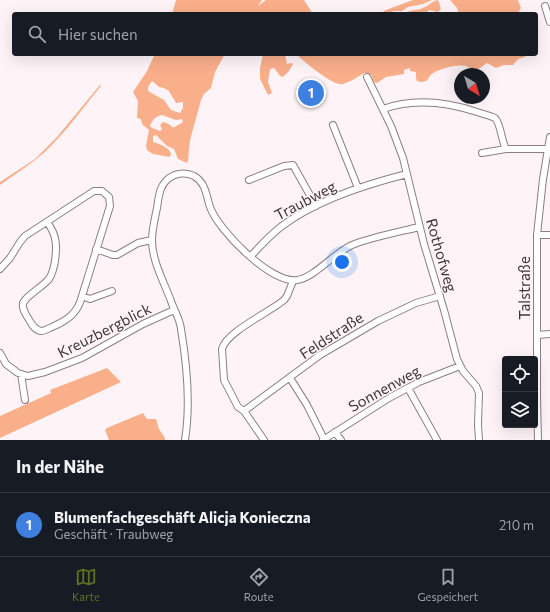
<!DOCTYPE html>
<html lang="de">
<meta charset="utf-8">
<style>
body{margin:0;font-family:Commissioner,sans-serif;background:#20242c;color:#f1f3f6}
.controls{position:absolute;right:12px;bottom:12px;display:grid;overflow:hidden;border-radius:4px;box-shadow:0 4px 16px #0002}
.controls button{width:36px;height:36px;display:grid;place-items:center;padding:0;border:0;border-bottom:1px solid #363941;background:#171b24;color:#f1f3f6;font:20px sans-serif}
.compass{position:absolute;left:454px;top:68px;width:36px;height:36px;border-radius:50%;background:#171b24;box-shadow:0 4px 16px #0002;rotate:142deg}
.you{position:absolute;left:342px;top:262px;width:14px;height:14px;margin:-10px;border:3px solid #fff;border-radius:50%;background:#1a73e8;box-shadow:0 0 0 6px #1a73e833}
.badge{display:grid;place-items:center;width:26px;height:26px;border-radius:50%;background:#5c7222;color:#fff;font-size:13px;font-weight:700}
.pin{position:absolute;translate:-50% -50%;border:2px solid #fff;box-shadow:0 1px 4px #0006}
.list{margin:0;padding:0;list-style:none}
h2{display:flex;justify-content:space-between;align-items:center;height:52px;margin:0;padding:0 16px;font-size:17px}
h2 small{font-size:13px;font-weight:400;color:#9ea1a6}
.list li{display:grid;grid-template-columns:26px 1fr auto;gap:12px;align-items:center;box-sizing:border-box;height:64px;padding:0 16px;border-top:1px solid #363941}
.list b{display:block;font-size:15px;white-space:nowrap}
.list p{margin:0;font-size:13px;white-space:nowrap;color:#9ea1a6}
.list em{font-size:13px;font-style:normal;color:#9ea1a6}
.icon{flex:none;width:22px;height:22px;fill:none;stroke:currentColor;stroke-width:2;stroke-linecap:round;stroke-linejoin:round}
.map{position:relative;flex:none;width:550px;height:440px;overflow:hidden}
.search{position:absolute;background:#171b24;box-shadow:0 4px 16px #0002;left:12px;right:12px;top:12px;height:44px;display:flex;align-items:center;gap:10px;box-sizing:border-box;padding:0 14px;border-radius:4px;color:#9ea1a6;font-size:15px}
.sheet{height:116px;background:#171b24}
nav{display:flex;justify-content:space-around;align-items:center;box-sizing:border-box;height:56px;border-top:1px solid #363941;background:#171b24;font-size:11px;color:#9ea1a6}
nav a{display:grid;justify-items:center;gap:2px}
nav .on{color:#5c7222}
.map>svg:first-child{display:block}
.green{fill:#faaf8b;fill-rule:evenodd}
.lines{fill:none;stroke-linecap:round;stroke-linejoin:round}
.minor-casing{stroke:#8d7e83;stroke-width:8}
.minor{stroke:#fff;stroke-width:6}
.labels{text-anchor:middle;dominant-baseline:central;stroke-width:3;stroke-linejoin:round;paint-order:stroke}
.street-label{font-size:15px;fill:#3d3638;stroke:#fef4f7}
</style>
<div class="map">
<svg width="550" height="440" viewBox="0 0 550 440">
<rect width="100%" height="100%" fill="#fef4f7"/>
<!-- green -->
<path class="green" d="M 176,0 L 262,0 L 258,6 L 266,0 L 304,0 L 313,14 L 172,14 Z
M 413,0 L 432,0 L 423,4 L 408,7 L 402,11 L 394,11 L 386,14 L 381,13 L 386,10 Z
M 438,0 L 439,2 L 441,9 L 438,12 L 429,10 L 425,14 L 405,14 C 409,9 417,11 423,8 C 429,6 431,1 438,0 Z
M 450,0 L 518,0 L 521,8 L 518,13 L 513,14 L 459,14 L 457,8 Z
M 155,54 L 225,54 L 215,72 L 211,88 L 204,94 L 201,100 L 190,140 L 188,160 L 187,163 L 178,159 L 174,149 L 167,146 L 156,135 L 153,136 L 153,142 C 160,144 168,147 171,153 L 170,157 L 153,154 L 147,150 L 146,146 L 149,130 L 142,124 L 141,119 L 137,118 L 138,101 L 133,92 L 147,71 ZM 152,81 L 159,87 L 164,88 L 169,91 L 176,103 L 183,102 L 183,108 L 180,113 L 171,110 L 164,100 L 148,91 L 148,87 ZM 162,115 L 176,120 L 182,119 L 183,122 C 168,132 176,125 163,122 L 160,125 L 162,129 L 160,131 L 152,128 L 150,126 C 152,120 156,116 162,115 Z
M 263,54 L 285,54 L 287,64 L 292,63 L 293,64 L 289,71 L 283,77 L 280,76 L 274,68 L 270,69 L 268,82 L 272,93 L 268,95 L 260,79 L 260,68 Z
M 296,54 L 527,54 L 525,57 L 518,59 L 513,65 L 504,65 L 496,68 L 487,63 L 477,70 C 473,70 470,68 466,66 C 457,64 443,68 435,72 C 427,75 430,85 417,81 L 416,78 L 416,72 L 410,71 L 410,68 L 404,70 L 404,74 L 386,77 L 377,83 L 374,82 L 371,75 L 365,73 C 358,76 351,82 343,84 C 334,87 303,61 296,54 Z
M 100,85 L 101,86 C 83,108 66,132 45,152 C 31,164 15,174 0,185 L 0,182 L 35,159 L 57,137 Z
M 107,368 L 121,382 L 0,438 L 0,416 L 51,393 L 50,390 Z
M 143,413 L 147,419 L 156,419 L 159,429 L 165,438 L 165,440 L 109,440 L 105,430 L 107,428 Z"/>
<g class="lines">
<!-- minor casing -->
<g class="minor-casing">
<path id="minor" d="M 545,6 L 550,22
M 367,77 L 391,126 L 403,158 L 424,244 L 444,310 L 457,359 L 463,371 L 476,386 L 479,393 L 478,425 L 479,440
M 383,109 C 414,98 447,102 477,112 C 483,114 489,115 495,118 C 501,124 501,140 506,149 L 548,149
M 333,125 L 358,188
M 482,153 L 506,149
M 249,180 L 284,166 L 293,165 L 316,206
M 47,222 C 57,235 57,246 55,261 C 54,267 53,273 49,279 C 42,287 32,292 25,300 L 23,303 C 22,309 25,313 28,318 C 31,323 34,330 41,331 C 45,331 49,328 52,327 C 68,320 78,313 82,296
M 537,235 L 550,235
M 96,249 L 113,255 L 117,255 L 138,243 L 152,240
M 251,256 C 260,246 270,235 282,226 C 315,201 367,184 407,174
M 0,269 L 10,258 L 20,242 L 25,236 L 94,191 L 102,191 L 109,197 L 110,206 L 82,296 L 90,299 L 112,291
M 537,335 L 550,334
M 0,353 L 6,364 L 18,373 L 28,376 L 45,372 L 82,358 L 143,324 L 174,310
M 21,374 L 25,400
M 290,378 L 307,405 L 324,439
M 408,388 L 437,440
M 244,411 L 320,355 L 378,321 L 416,303 L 440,296
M 335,432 L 341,440
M 185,440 C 191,403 187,365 181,329 C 180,319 174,310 171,301 C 164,282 152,261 152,240 C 152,230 155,218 157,208 C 159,196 159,186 169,178 C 176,173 186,172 194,176 C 206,183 206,195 210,207 C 218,230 271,284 297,280 C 314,278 334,253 352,245 C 372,237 399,232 419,227
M 264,440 L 244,411 L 238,407 L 224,380 L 222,349 C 226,332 270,312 284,300 L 287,296 L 293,281
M 323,440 L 389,398 L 419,382 L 460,366
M 538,440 L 537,398 L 537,235 L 543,179 L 550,137"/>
</g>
<!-- minor -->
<use href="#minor" class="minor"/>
</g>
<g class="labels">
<!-- street labels -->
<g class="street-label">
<text transform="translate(305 200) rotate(-28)">Traubweg</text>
<text transform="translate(442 255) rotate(74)">Rothofweg</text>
<text transform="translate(524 288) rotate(-90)">Talstraße</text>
<text transform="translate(104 330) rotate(-27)">Kreuzbergblick</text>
<text transform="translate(331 335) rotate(-33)">Feldstraße</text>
<text transform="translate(384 388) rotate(-29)">Sonnenweg</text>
</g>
</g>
</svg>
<div class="controls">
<button><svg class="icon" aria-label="locate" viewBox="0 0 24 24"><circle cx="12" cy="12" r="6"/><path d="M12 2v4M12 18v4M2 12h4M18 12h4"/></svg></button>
<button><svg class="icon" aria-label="layers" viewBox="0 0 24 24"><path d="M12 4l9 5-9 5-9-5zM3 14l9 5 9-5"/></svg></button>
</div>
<svg class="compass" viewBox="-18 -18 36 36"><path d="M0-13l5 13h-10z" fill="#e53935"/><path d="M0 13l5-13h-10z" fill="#9ea1a6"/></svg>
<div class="you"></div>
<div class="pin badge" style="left:311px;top:93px;background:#3f7fe0">1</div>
<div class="search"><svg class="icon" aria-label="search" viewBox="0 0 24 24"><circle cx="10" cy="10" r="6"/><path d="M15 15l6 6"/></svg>Hier suchen</div>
</div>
<section class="sheet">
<h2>In der Nähe<small></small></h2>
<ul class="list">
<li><span class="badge" style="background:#3f7fe0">1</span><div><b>Blumenfachgeschäft Alicja Konieczna</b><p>Geschäft · Traubweg</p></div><em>210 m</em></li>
</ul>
</section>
<nav>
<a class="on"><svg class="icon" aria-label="map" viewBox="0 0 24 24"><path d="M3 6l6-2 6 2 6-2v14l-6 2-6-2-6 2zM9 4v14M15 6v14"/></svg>Karte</a>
<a><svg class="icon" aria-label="directions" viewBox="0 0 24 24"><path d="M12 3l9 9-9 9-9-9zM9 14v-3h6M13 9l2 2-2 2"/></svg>Route</a>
<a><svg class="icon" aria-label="saved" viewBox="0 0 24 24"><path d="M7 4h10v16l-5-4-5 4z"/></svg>Gespeichert</a>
</nav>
